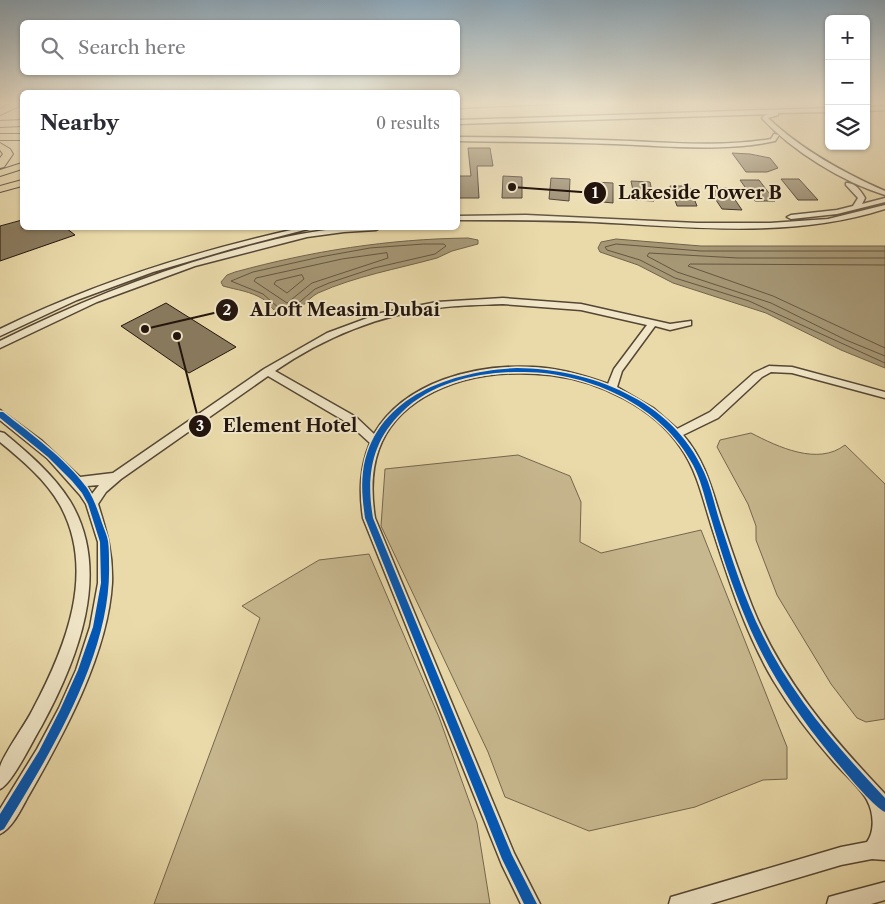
<!DOCTYPE html>
<meta charset="utf-8">
<style>
body{margin:0;font-family:"Libre Caslon Text",serif;background:#f2f2f3;color:#2b2b33}
.controls{position:absolute;right:15px;top:15px;display:grid;overflow:hidden;border-radius:8px;box-shadow:0 1px 4px #0004}
.controls button{width:45px;height:45px;display:grid;place-items:center;padding:0;border:0;border-bottom:1px solid #e1e1e2;background:#fff;color:#2b2b33;font:25px sans-serif}
.list{margin:0;padding:0;list-style:none}
h2{display:flex;justify-content:space-between;align-items:center;height:65px;margin:0;padding:0 20px;font-size:21px}
h2 small{font-size:16px;font-weight:400;color:#7c7c81}
.icon{flex:none;width:28px;height:28px;fill:none;stroke:currentColor;stroke-width:2;stroke-linecap:round;stroke-linejoin:round}
.map{position:relative;flex:none;width:885px;height:904px;overflow:hidden}
.search{position:absolute;background:#fff;box-shadow:0 1px 4px #0004;left:20px;top:20px;width:440px;height:55px;display:flex;align-items:center;gap:12px;box-sizing:border-box;padding:0 18px;border-radius:8px;color:#7c7c81;font-size:19px}
.panel{position:absolute;background:#fff;box-shadow:0 1px 4px #0004;left:20px;top:90px;width:440px;height:140px;border-radius:8px}
.map>svg:first-child{display:block}
.green{fill:#c8b88f;stroke:#75664e}
.water{fill:#a69775;stroke:#71634b}
.lines{fill:none;stroke-linecap:round;stroke-linejoin:round}
.shore{stroke:#645641;stroke-width:1}
.building{fill:#8a7b5f;stroke:#22140d}
.minor-casing{stroke:#544634;stroke-width:3}
.highway-casing{stroke:#22140d;stroke-width:2}
.minor{fill:#f1e7c8;fill-rule:evenodd}
.highway{fill:#eadaaa;fill-rule:evenodd}
.cycleway-casing{stroke:#f1e7c8;stroke-width:3}
.cycleway{fill:#0057b8;fill-rule:evenodd}
.leader{fill:none;stroke:#22140d;stroke-width:2}
.callout-dot{fill:#22140d;stroke:#f1e7c8;stroke-width:2}
.mark-label{font-size:15px;text-anchor:middle;font-weight:bold;fill:#fff}
.callout-label{font-size:18px;text-anchor:middle;font-weight:bold;fill:#22140d;stroke:#f1e7c8;stroke-width:4;stroke-linejoin:round;paint-order:stroke}
</style>
<div class="map">
<svg width="885" height="904" viewBox="0 0 885 904">
<rect width="100%" height="100%" fill="#eadaaa"/>
<filter id="stains"><feTurbulence type="fractalNoise" baseFrequency=".004" numOctaves="4"/><feColorMatrix values="0 0 0 0 .2 0 0 0 0 .09 0 0 0 0 .02 0 0 0 .5 -.17"/></filter>
<radialGradient id="worn" r=".72"><stop offset=".6" stop-color="#630" stop-opacity="0"/><stop offset="1" stop-color="#630" stop-opacity=".3"/></radialGradient>
<!-- green -->
<path class="green" d="M 751,433 C 778,447 818,466 845,445 L 885,484 L 885,719 L 866,722 L 857,718 L 831,684 L 777,595 L 756,540 L 756,526 L 748,504 L 717,447 L 720,440 Z
M 518,455 L 570,476 L 581,502 L 580,542 L 601,553 L 701,530 L 787,747 L 787,779 L 763,780 L 695,807 L 589,831 L 505,797 L 488,752 L 381,526 L 385,469 Z
M 369,554 L 439,717 L 477,823 L 490,904 L 154,904 L 260,618 L 242,606 L 319,560 Z"/>
<!-- water -->
<path class="water" d="M 468,238 L 478,240 L 478,244 L 452,251 L 437,258 C 397,269 356,276 318,293 C 306,299 299,315 284,315 C 275,314 269,304 263,299 C 250,291 237,290 223,286 L 221,282 L 227,275 L 235,272 C 312,251 388,239 468,238 Z
M 616,239 L 701,246 L 885,246 L 885,368 L 841,350 L 766,313 L 673,283 L 638,265 L 600,252 L 598,248 L 601,242 Z"/>
<g class="lines">
<!-- shore -->
<path class="shore" d="M 424,244 L 444,244 L 446,246 L 435,254 L 374,268 L 329,283 L 315,289 L 295,306 L 286,309 L 280,309 L 263,294 L 231,281 L 253,272 L 320,257 L 370,248 Z
M 885,251 L 701,251 L 616,244 L 605,247 L 607,250 L 640,260 L 675,278 L 749,301 L 885,363
M 387,253 L 388,258 L 312,283 L 287,303 L 254,281 L 256,278 L 342,259 Z
M 885,258 L 738,258 L 649,253 L 647,256 L 677,272 L 771,303 L 846,340 L 885,356
M 885,265 L 690,264 L 688,266 L 773,296 L 885,348
M 302,275 L 304,279 L 287,293 L 274,284 L 276,281 Z"/>
</g>
<!-- building -->
<path class="building" d="M 468,148 L 490,148 L 493,166 L 477,166 L 479,198 L 459,198 L 459,176 L 471,176 Z
M 732,153 L 750,154 L 770,158 L 778,168 L 767,172 L 746,172 Z
M 503,176 L 522,177 L 522,198 L 502,198 Z
M 551,178 L 570,179 L 569,201 L 549,199 Z
M 781,179 L 799,179 L 818,200 L 798,200 Z
M 740,180 L 759,180 L 775,201 L 755,201 Z
M 631,181 L 650,182 L 654,201 L 635,200 Z
M 594,182 L 613,183 L 613,203 L 593,201 Z
M 670,186 L 689,186 L 697,206 L 677,206 Z
M 708,188 L 727,188 L 742,210 L 722,209 Z
M 22,220 L 22,228 L 66,228 L 75,235 L 0,261 L 0,226 Z
M 166,303 L 236,347 L 189,373 L 121,326 Z"/>
<g class="lines">
<!-- minor casing -->
<g class="minor-casing">
<path id="minor" d="M 529,102 L 589,102 L 458,108 L 458,104 Z
M 885,106 L 885,110 L 866,111 L 866,107 Z
M 829,108 L 829,112 L 778,113 L 778,115 L 768,118 C 802,150 842,172 885,191 L 885,195 C 843,182 792,151 762,118 L 765,115 L 770,114 L 458,124 L 458,120 Z
M 774,134 L 779,135 L 775,141 C 727,152 664,146 615,144 C 562,142 510,142 458,141 L 458,137 C 515,137 572,139 630,141 C 676,143 725,147 771,139 Z
M 846,183 C 855,182 861,191 865,198 L 862,204 L 885,198 L 885,202 L 837,214 L 791,219 L 787,217 L 791,215 L 837,210 L 853,206 L 858,198 L 846,185 Z
M 885,205 L 885,209 C 792,239 691,227 594,222 C 549,220 503,220 458,220 L 458,216 L 526,215 L 697,223 L 770,223 L 828,219 Z
M 300,228 L 312,228 L 231,249 L 153,272 L 77,300 L 0,336 L 0,329 C 96,282 196,251 300,228 Z
M 343,228 L 380,228 L 376,230 L 344,232 L 307,237 L 195,266 L 97,302 L 0,348 L 0,341 C 78,302 158,270 242,248 C 275,239 309,231 343,228 Z
M 503,298 L 581,304 L 670,324 L 691,321 L 691,325 L 670,330 L 655,326 L 622,371 L 617,387 L 653,408 L 677,429 L 710,412 L 754,373 L 769,366 L 792,367 L 885,392 L 885,398 L 792,373 L 771,372 L 762,377 L 718,418 L 683,435 C 705,460 712,490 722,521 C 731,549 741,578 752,606 C 781,679 832,738 885,794 L 885,860 L 872,859 L 841,865 L 710,904 L 669,904 L 671,897 L 678,895 L 841,847 L 867,842 C 875,831 874,813 867,800 C 860,787 843,773 833,761 C 811,736 790,708 773,680 C 746,634 730,584 714,534 C 704,505 699,474 681,448 C 654,407 599,381 551,375 C 507,370 462,375 424,397 C 377,425 367,468 375,518 L 514,853 L 540,904 L 521,904 L 502,865 L 363,518 C 359,491 360,468 370,443 L 348,423 L 268,376 L 121,479 L 106,492 L 98,504 C 107,533 113,553 112,583 C 108,654 64,734 29,795 C 22,807 13,828 0,834 L 0,809 L 37,749 L 59,708 L 76,670 L 90,627 L 98,583 L 98,542 L 86,504 L 80,495 L 47,458 L 0,420 L 0,410 L 42,441 L 80,477 L 113,473 L 264,369 L 327,333 L 381,313 L 437,302 ZM 503,304 L 581,310 L 647,325 L 614,369 L 608,384 C 583,375 559,368 533,367 C 476,364 405,381 374,434 L 356,417 L 275,371 C 323,338 380,314 438,308 C 459,305 481,305 503,304 ZM 99,485 L 92,494 L 87,486 Z
M 0,432 L 4,433 C 28,453 53,474 70,501 C 113,572 77,661 41,727 C 33,740 12,784 0,789 C 0,782 0,774 0,767 C 2,757 26,723 32,711 C 65,649 97,572 60,505 C 46,480 22,460 0,442 Z
M 885,882 L 885,900 L 871,904 L 827,904 L 829,897 L 836,895 Z"/>
</g>
<!-- highway casing -->
<g class="highway-casing">
<path id="highway" d="M 15,102 L 22,102 L 22,105 L 0,115 L 0,109 Z
M 22,120 L 22,126 L 0,127 L 0,121 Z
M 0,134 L 22,134 L 22,140 L 0,140 Z
M 0,143 L 10,149 L 13,154 L 4,167 L 0,168 L 0,158 L 3,154 L 0,150 Z
M 22,163 L 22,169 L 0,176 L 0,170 Z
M 22,180 L 22,186 L 0,192 L 0,186 Z"/>
</g>
<!-- minor -->
<use href="#minor" class="minor"/>
<!-- highway -->
<use href="#highway" class="highway"/>
<!-- cycleway casing -->
<g class="cycleway-casing">
<path id="cycleway" d="M 517,368 C 590,369 673,400 704,472 C 711,487 714,503 719,519 C 732,558 744,599 763,636 C 793,697 838,748 885,798 L 885,812 C 873,807 839,765 829,753 C 796,712 766,668 746,619 C 732,586 721,552 711,518 C 705,500 702,482 693,465 C 662,406 591,373 525,372 C 482,371 434,381 402,412 C 371,442 366,477 373,518 L 512,855 L 537,904 L 524,904 L 502,859 L 365,518 C 363,503 361,488 363,472 C 373,397 451,371 517,368 Z
M 0,412 L 3,412 C 32,435 65,458 87,488 C 94,499 98,511 102,523 C 104,529 107,535 108,541 C 109,548 109,557 109,564 C 112,654 50,754 4,829 L 0,831 L 0,814 L 39,751 L 60,710 L 78,670 L 93,627 L 101,583 L 100,542 L 88,504 L 82,493 L 72,481 L 48,457 L 0,418 Z"/>
</g>
<!-- cycleway -->
<use href="#cycleway" class="cycleway"/>
</g>
<!-- sky -->
<linearGradient id="sky" x2="0" y2="1"><stop stop-color="#8da8ba"/><stop offset="0.45" stop-color="#f6eed9"/><stop offset="1" stop-color="#f6eed9" stop-opacity="0"/></linearGradient>
<rect width="885" height="229" fill="url(#sky)"/>
<!-- callouts -->
<path class="leader" d="M512 187L595 193M145 329L227 310M177 336L200 426"/>
<g class="callout-dot">
<circle cx="512" cy="187" r="5"/>
<circle cx="145" cy="329" r="5"/>
<circle cx="177" cy="336" r="5"/>
<circle cx="595" cy="193" r="12"/>
<circle cx="227" cy="310" r="12"/>
<circle cx="200" cy="426" r="12"/>
</g>
<g class="mark-label">
<text x="595" y="198">1</text>
<text x="227" y="315">2</text>
<text x="200" y="431">3</text>
</g>
<g class="callout-label">
<text x="700" y="199">Lakeside Tower B</text>
<text x="345" y="316">ALoft Measim Dubai</text>
<text x="290" y="432">Element Hotel</text>
</g>
<rect width="100%" height="100%" filter="url(#stains)"/>
<rect width="100%" height="100%" fill="url(#worn)"/>
</svg>
<div class="controls">
<button>+</button>
<button>−</button>
<button><svg class="icon" aria-label="layers" viewBox="0 0 24 24"><path d="M12 4l9 5-9 5-9-5zM3 14l9 5 9-5"/></svg></button>
</div>
<div class="search"><svg class="icon" aria-label="search" viewBox="0 0 24 24"><circle cx="10" cy="10" r="6"/><path d="M15 15l6 6"/></svg>Search here</div>
<section class="panel">
<h2>Nearby<small>0 results</small></h2>
<ul class="list">
</ul>
</section>
</div>
